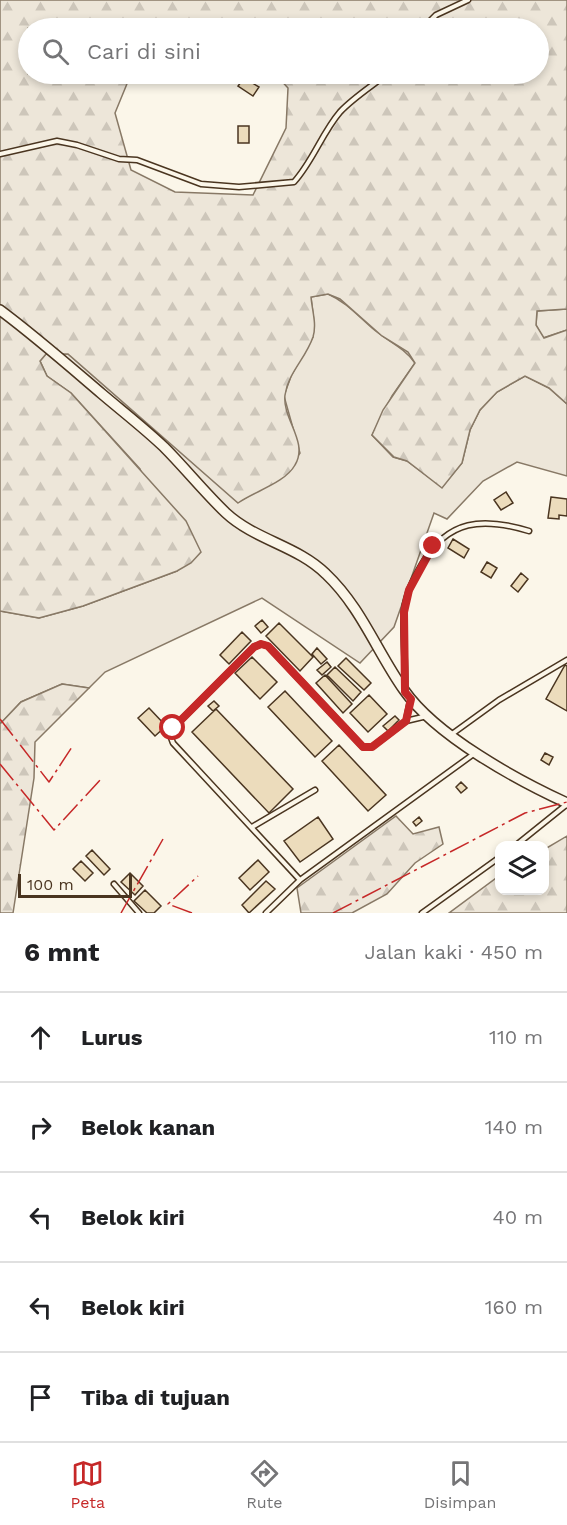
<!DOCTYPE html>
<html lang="id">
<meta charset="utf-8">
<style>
body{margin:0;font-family:"Work Sans",sans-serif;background:#f6f6f6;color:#202124}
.controls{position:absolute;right:18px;bottom:18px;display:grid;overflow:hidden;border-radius:12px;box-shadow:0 3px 9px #0003}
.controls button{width:54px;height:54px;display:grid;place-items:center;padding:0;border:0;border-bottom:2px solid #e0e0e0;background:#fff;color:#202124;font:30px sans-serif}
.scale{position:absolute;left:18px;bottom:15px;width:114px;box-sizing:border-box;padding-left:6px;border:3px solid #4a3520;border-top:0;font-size:16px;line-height:21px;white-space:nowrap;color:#4a3520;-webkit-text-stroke:4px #fbf6e9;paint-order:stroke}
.stop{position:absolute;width:18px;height:18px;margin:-14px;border:4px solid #c62828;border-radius:50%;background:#fff}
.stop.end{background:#c62828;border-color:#fff;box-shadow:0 2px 6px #0008}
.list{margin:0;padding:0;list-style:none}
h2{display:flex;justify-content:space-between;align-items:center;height:78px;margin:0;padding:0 24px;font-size:26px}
h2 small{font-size:20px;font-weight:400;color:#757577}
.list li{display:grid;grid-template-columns:39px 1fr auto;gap:18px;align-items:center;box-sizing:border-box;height:90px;padding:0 24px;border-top:2px solid #e0e0e0}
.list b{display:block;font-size:22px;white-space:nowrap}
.list em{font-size:20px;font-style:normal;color:#757577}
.icon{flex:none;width:33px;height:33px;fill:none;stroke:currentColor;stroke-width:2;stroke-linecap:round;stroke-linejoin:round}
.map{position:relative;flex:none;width:567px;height:913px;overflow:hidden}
.search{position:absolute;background:#fff;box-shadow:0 3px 9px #0003;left:18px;right:18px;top:18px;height:66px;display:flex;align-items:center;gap:15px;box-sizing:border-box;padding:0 21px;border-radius:33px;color:#757577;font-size:22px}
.sheet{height:528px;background:#fff}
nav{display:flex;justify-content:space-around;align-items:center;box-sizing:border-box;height:84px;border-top:2px solid #e0e0e0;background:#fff;font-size:16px;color:#757577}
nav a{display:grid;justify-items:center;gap:3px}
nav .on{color:#c62828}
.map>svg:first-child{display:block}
.green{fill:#ede6d9;stroke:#887966;stroke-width:1.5}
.forest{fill:url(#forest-firs);stroke:#887966;stroke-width:1.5;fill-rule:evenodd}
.building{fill:#ecdcbc;stroke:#4a3520;stroke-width:1.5}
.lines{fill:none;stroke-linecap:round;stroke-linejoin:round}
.lane-casing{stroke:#4a3520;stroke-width:7}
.secondary-casing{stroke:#4a3520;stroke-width:12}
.lane{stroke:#fbf6e9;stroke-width:4}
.secondary{stroke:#fbf6e9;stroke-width:9}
.power{stroke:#c62828;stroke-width:1.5;stroke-dasharray:21 4.5 3 4.5;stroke-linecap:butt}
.route{stroke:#c62828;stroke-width:8}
</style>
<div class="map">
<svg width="567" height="913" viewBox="0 0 567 913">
<defs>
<pattern id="forest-firs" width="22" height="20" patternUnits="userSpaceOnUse" patternTransform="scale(1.5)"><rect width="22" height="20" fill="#ede6d9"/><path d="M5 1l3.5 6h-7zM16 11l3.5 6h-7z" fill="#cdc6ba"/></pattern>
</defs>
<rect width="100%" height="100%" fill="#fbf6e9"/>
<!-- green -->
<path class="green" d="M 328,294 C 346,302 357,315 372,328 C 387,341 404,347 415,363 L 392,396 L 372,435 L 393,457 L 407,461 L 442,487 L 462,463 L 470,430 L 480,410 L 497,392 L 525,376 L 549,388 L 567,404 L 567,476 L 517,462 L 483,481 L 447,519 L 434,513 L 394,627 L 360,663 L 262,598 L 105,672 L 89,688 L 62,684 L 21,702 L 0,724 L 0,611 L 39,618 L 83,606 L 177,571 L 140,469 L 71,393 L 47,376 L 40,361 L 46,354 L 68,354 L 238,502 L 284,476 L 300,453 L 284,396 L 291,376 L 313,337 L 314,322 L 311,297 Z
M 567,309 L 567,330 L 543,338 L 536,325 L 537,311 Z"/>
<!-- forest -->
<path class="forest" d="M 0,0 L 567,0 L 567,309 L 537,311 L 536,325 L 544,338 L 567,330 L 567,404 L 549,388 L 525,376 L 497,392 L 480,410 L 470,430 L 462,463 L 442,488 L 407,461 L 394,457 L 372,435 L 383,410 L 415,363 L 408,352 L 382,336 L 340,299 L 328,294 L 311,297 C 312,310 317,324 313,337 C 306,358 288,373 285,395 C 282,419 309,442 295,465 C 285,483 255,491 238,503 L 68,354 L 46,354 L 40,361 L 47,376 L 71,393 L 186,521 L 201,552 L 191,563 L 177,571 L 83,606 L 39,618 L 0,611 ZM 213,23 L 221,28 L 538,28 L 538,74 L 275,74 L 288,88 L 286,128 L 253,195 L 175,192 L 131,170 L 115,113 L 131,74 L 28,74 L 28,28 L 209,28 Z
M 62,684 L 89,688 L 35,742 L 34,778 L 13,913 L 0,913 L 0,724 L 21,702 Z
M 396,816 L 413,834 L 439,827 L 443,844 L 415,863 L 387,894 L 352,913 L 301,913 L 297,888 Z
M 567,836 L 567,913 L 449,913 L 499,876 L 500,890 L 544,890 L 545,849 Z"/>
<!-- building -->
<path class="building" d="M 244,78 L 259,87 L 253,96 L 238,86 Z
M 238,126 L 249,126 L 249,143 L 238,143 Z
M 506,492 L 513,503 L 501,510 L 494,500 Z
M 551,497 L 567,499 L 567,516 L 559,515 L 559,519 L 548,518 Z
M 453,539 L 469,549 L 464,558 L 448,548 Z
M 487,562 L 497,568 L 491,578 L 481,572 Z
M 521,573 L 528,579 L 518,592 L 511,586 Z
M 262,620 L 268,627 L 261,633 L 255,626 Z
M 279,623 L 313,657 L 300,671 L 266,636 Z
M 242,632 L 251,641 L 229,664 L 220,655 Z
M 317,648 L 327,659 L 321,664 L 312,654 Z
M 252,657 L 277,682 L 260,699 L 235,673 Z
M 346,658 L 371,683 L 364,690 L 338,666 Z
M 327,662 L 331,667 L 322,675 L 317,670 Z
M 565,665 L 567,666 L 567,711 L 546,699 Z
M 335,667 L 361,692 L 353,701 L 327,675 Z
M 325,675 L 352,704 L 343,713 L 316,683 Z
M 285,691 L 332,741 L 315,757 L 268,707 Z
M 369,695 L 387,714 L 368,732 L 350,713 Z
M 214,701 L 219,706 L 213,711 L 208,706 Z
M 149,708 L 166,726 L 155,736 L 138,718 Z
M 216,709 L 293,789 L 269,813 L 192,732 Z
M 395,716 L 399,720 L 388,731 L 383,726 Z
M 339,745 L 386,795 L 368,811 L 322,761 Z
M 545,753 L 553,757 L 549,765 L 541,760 Z
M 461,782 L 467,788 L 461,793 L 456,787 Z
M 318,817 L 333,839 L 300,862 L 284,841 Z
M 419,817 L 422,821 L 416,826 L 413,822 Z
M 92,850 L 110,869 L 104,875 L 86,856 Z
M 258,860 L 269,872 L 250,890 L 239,878 Z
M 81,861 L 93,873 L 85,881 L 73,869 Z
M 130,873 L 143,886 L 135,895 L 121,882 Z
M 266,881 L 275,889 L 249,913 L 242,905 Z
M 145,890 L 161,906 L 154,913 L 147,913 L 134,901 Z"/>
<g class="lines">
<!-- lane casing -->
<g class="lane-casing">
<path id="lane" d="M 423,28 L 436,15 L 468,0
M 0,154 L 57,141 L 77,145 L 119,159 L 137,160 L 201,184 L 239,187 L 294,182 C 313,161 322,133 340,112 C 353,98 372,86 387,74
M 405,688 C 406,665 402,631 404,610 C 406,593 414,578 422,564 C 448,519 483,517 529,531
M 406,721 L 410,701
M 452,734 L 499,700 L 567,660
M 252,827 L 315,790
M 515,846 L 566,805
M 300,880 L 173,743 L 170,735 L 173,728 L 254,647 L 261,644 L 268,646 L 363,747 L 372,747 L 406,721 L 427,716
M 114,884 L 139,913
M 266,913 L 300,880 L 475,753
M 422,913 L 500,857"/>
</g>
<!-- secondary casing -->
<g class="secondary-casing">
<path id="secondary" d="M 0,310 C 35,336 68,365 102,394 C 122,411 144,428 164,447 C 185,468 204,492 226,513 C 255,540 298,546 326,574 C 361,607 377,652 404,690 C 436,736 517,780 567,803"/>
</g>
<!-- lane -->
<use href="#lane" class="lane"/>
<!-- secondary -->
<use href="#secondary" class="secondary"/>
<!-- power -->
<path class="power" d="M 0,719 L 49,782 L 72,747
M 0,764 L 54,830 L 101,779
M 121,913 L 163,839
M 192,913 L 168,904 L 198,876
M 333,913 L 525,813 L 567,802"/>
</g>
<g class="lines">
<!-- route -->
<path class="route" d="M 173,728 L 254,647 L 261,644 L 268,646 L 363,747 L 372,747 L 406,721 L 411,699 L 405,692 L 404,612 L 409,590 L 433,546"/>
</g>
</svg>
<div class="controls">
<button><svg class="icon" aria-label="layers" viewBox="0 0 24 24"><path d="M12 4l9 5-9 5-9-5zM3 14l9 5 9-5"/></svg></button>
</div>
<div class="scale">100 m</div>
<div class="stop" style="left:173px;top:728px"></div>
<div class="stop end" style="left:433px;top:546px"></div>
<div class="search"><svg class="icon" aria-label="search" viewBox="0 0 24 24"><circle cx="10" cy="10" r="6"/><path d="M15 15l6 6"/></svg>Cari di sini</div>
</div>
<section class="sheet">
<h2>6 mnt<small>Jalan kaki · 450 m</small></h2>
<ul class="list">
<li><svg class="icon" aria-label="ahead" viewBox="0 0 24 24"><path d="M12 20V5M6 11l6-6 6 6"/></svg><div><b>Lurus</b></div><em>110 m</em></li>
<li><svg class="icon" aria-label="right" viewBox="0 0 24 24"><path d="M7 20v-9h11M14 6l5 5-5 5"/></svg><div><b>Belok kanan</b></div><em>140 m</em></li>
<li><svg class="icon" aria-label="left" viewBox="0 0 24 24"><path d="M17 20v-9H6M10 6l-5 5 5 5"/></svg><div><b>Belok kiri</b></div><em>40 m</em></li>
<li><svg class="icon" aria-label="left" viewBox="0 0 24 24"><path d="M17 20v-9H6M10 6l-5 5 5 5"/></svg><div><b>Belok kiri</b></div><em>160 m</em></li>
<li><svg class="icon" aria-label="arrive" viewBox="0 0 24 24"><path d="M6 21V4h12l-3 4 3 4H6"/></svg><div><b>Tiba di tujuan</b></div></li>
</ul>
</section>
<nav>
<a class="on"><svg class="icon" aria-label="map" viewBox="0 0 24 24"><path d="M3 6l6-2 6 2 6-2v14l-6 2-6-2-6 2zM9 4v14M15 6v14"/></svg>Peta</a>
<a><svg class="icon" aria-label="directions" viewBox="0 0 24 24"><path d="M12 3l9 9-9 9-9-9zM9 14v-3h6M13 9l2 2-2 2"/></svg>Rute</a>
<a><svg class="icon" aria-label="saved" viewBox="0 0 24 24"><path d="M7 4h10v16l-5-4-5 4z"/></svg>Disimpan</a>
</nav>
